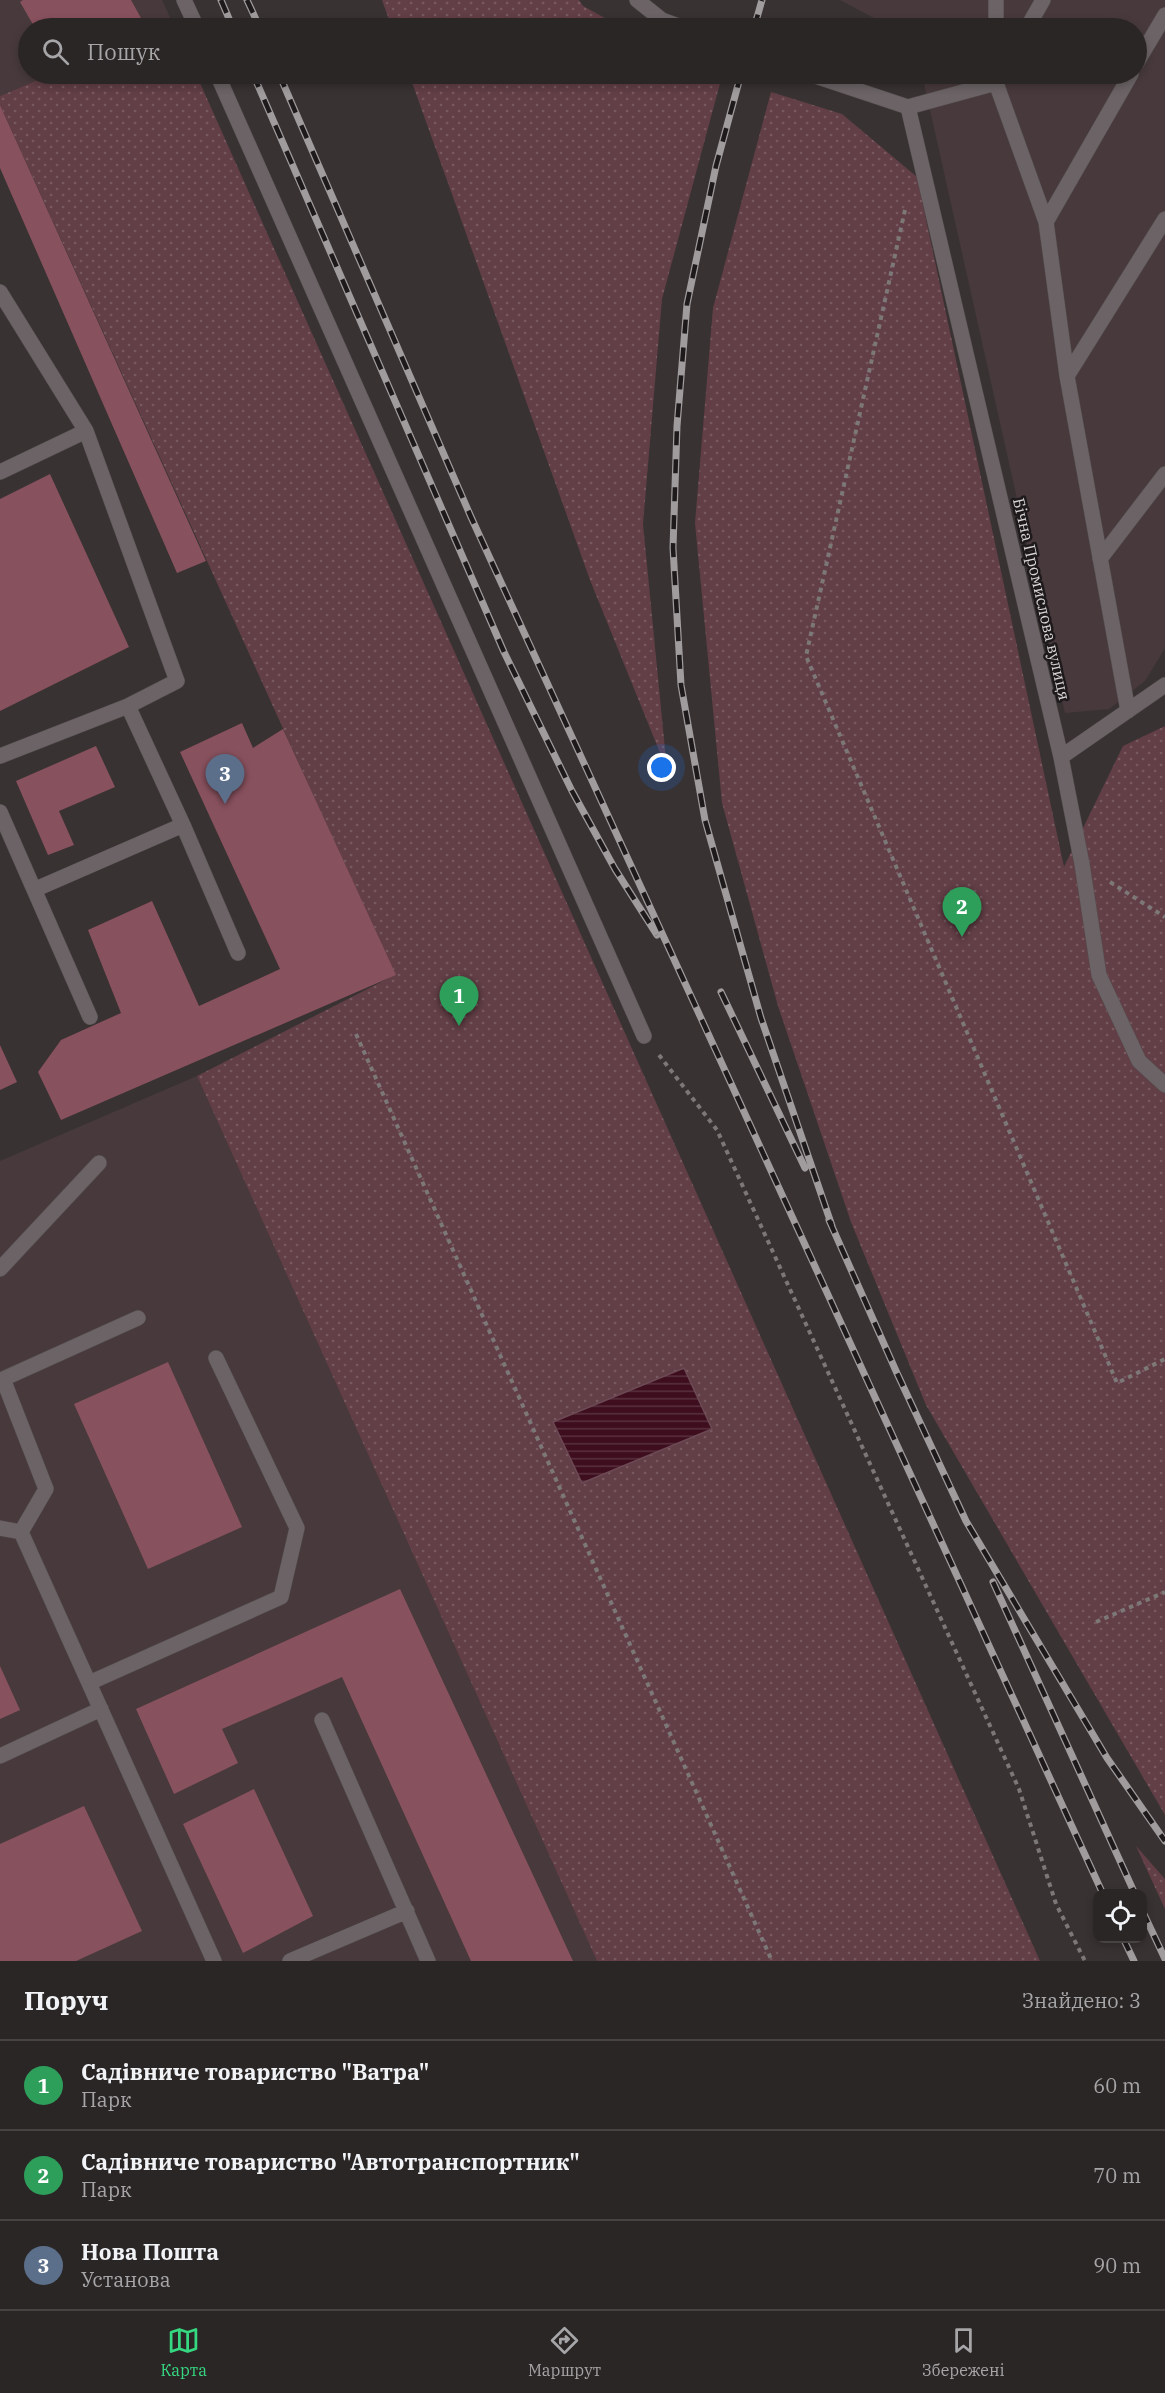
<!DOCTYPE html>
<html lang="uk">
<meta charset="utf-8">
<style>
body{margin:0;font-family:"IBM Plex Serif",serif;background:#373232;color:#f1f3f6}
.controls{position:absolute;right:18px;bottom:18px;display:grid;overflow:hidden;border-radius:12px;box-shadow:0 3px 9px #0003}
.controls button{width:54px;height:54px;display:grid;place-items:center;padding:0;border:0;border-bottom:2px solid #474343;background:#2b2626;color:#f1f3f6;font:30px sans-serif}
.you{position:absolute;left:662px;top:768px;width:21px;height:21px;margin:-15px;border:4px solid #fff;border-radius:50%;background:#1a73e8;box-shadow:0 0 0 9px #1a73e833}
.badge{display:grid;place-items:center;width:39px;height:39px;border-radius:50%;background:#35d881;color:#fff;font-size:20px;font-weight:700}
.pin{position:absolute;translate:-50% -50px;filter:drop-shadow(0 2px 3px #0008)}
.pin::after{content:'';position:absolute;top:32px;width:21px;height:18px;background:inherit;clip-path:polygon(0 0,100% 0,50% 100%)}
.list{margin:0;padding:0;list-style:none}
h2{display:flex;justify-content:space-between;align-items:center;height:78px;margin:0;padding:0 24px;font-size:26px}
h2 small{font-size:20px;font-weight:400;color:#a6a5a7}
.list li{display:grid;grid-template-columns:39px 1fr auto;gap:18px;align-items:center;box-sizing:border-box;height:90px;padding:0 24px;border-top:2px solid #474343}
.list b{display:block;font-size:22px;white-space:nowrap}
.list p{margin:0;font-size:20px;white-space:nowrap;color:#a6a5a7}
.list em{font-size:20px;font-style:normal;color:#a6a5a7}
.icon{flex:none;width:33px;height:33px;fill:none;stroke:currentColor;stroke-width:2;stroke-linecap:round;stroke-linejoin:round}
.map{position:relative;flex:none;width:1165px;height:1961px;overflow:hidden}
.search{position:absolute;background:#2b2626;box-shadow:0 3px 9px #0003;left:18px;right:18px;top:18px;height:66px;display:flex;align-items:center;gap:15px;box-sizing:border-box;padding:0 21px;border-radius:33px;color:#a6a5a7;font-size:22px}
.sheet{height:348px;background:#2b2626}
nav{display:flex;justify-content:space-around;align-items:center;box-sizing:border-box;height:84px;border-top:2px solid #474343;background:#2b2626;font-size:16px;color:#a6a5a7}
nav a{display:grid;justify-items:center;gap:3px}
nav .on{color:#35d881}
.map>svg:first-child{display:block}
.built{fill:#483a3c}
.garden{fill:url(#garden-dots)}
.water{fill:url(#water-rules);stroke:#6c4a55;stroke-width:1.5}
.building{fill:#88515e}
.lines{fill:none;stroke-linecap:round;stroke-linejoin:round}
.minor-casing{stroke:#544e4f;stroke-width:16}
.path{stroke:#7d7878;stroke-width:4;stroke-dasharray:4.5 4.5;stroke-linecap:butt}
.minor{stroke:#6b6365;stroke-width:15}
.rail-casing{stroke:#a09b9c;stroke-width:7}
.rail{stroke:#1e1a1b;stroke-width:4.5;stroke-dasharray:14;stroke-linecap:butt}
.labels{text-anchor:middle;dominant-baseline:central;stroke-width:5;stroke-linejoin:round;paint-order:stroke}
.street-label{font-size:16px;fill:#d9d5d5;stroke:#1e1a1b}
</style>
<div class="map">
<svg width="1165" height="1961" viewBox="0 0 1165 1961">
<defs>
<pattern id="garden-dots" width="8" height="8" patternUnits="userSpaceOnUse" patternTransform="scale(1.5)"><rect width="8" height="8" fill="#623e46"/><path d="M2 2h.1M6 6h.1" fill="none" stroke="#785960" stroke-width="1.8" stroke-linecap="round"/></pattern>
<pattern id="water-rules" width="6" height="5" patternUnits="userSpaceOnUse" patternTransform="scale(1.5)"><rect width="6" height="5" fill="#3e0e1e"/><path d="M0 2.5h6" fill="none" stroke="#59303e"/></pattern>
</defs>
<rect width="100%" height="100%" fill="#393233"/>
<!-- built -->
<path class="built" d="M 0,0 L 162,0 L 172,22 L 157,28 L 28,28 L 28,74 L 52,74 L 0,96 Z
M 840,0 L 1165,0 L 1165,648 L 1145,681 L 1109,709 L 1065,713 L 922,74 L 1136,74 L 1136,28 L 893,28 Z
M 197,1076 L 597,1961 L 0,1961 L 0,1161 Z"/>
<!-- garden -->
<path class="garden" d="M 382,0 L 579,0 L 583,6 L 623,28 L 392,28 Z
M 52,74 L 196,74 L 1040,1961 L 597,1961 L 197,1076 L 395,975 L 0,105 L 0,96 Z
M 409,74 L 715,74 L 722,76 L 662,299 L 643,524 L 667,770 L 590,580 Z
M 771,92 L 842,114 L 917,177 L 1064,867 L 1123,746 L 1165,726 L 1165,1815 L 926,1405 L 851,1222 L 778,1006 L 722,803 L 695,523 L 713,308 Z
M 1136,1846 L 1165,1879 L 1165,1909 Z"/>
<!-- water -->
<path class="water" d="M 684,1368 L 712,1429 L 582,1483 L 553,1422 Z"/>
<!-- building -->
<path class="building" d="M 23,0 L 131,0 L 141,18 L 122,28 L 35,28 L 20,2 Z
M 0,105 L 206,561 L 177,573 L 0,168 Z
M 50,474 L 129,647 L 0,711 L 0,499 Z
M 242,723 L 253,748 L 283,729 L 396,975 L 61,1120 L 38,1072 L 61,1040 L 121,1013 L 88,930 L 152,901 L 199,1006 L 280,969 L 180,752 Z
M 96,746 L 115,787 L 59,811 L 74,845 L 48,855 L 16,781 Z
M 0,1045 L 17,1082 L 0,1090 Z
M 168,1362 L 242,1527 L 148,1569 L 74,1404 Z
M 400,1589 L 573,1961 L 471,1961 L 342,1677 L 222,1729 L 238,1763 L 174,1794 L 136,1709 Z
M 0,1666 L 20,1710 L 0,1719 Z
M 254,1789 L 313,1916 L 243,1953 L 183,1824 Z
M 84,1806 L 142,1931 L 76,1961 L 0,1961 L 0,1844 Z"/>
<g class="lines">
<!-- minor casing -->
<g class="minor-casing">
<path id="minor" d="M 184,0 L 197,28
M 637,0 L 662,20 L 684,28
M 996,28 L 996,0
M 1027,28 L 1043,0
M 1136,64 L 1165,15
M 217,74 L 644,1036
M 809,74 L 908,107 L 996,83 L 1002,74
M 996,74 L 996,83 L 1046,222
M 908,107 L 1061,757 L 1082,864 L 1099,975 L 1139,1061 L 1165,1085
M 0,292 L 86,431 L 177,681 L 128,706
M 1067,376 L 1165,219
M 0,472 L 86,431
M 1100,559 L 1165,474
M 1128,711 L 1067,376 L 1046,222 L 1131,74
M 0,756 L 128,706 L 183,825 L 238,953
M 1061,757 L 1165,685
M 0,812 L 90,1017
M 36,889 L 183,825
M 0,1269 L 99,1163
M 138,1318 L 3,1379 L 46,1489 L 21,1532 L 214,1961
M 0,1528 L 21,1532
M 89,1683 L 281,1597 L 297,1528 L 216,1358
M 322,1720 L 428,1961
M 0,1756 L 101,1709
M 290,1961 L 407,1911"/>
</g>
<!-- path -->
<path class="path" d="M 905,210 L 806,656 L 1117,1383 L 1165,1359
M 1110,882 L 1165,917
M 356,1034 L 772,1961
M 659,1055 L 717,1130 L 1019,1789 L 1056,1904 L 1085,1961
M 1096,1622 L 1165,1592"/>
<!-- minor -->
<use href="#minor" class="minor"/>
<!-- rail casing -->
<g class="rail-casing">
<path id="rail" d="M 221,0 L 233,28
M 247,0 L 260,28
M 754,28 L 762,0
M 253,74 L 504,652 L 572,791 L 615,869 L 657,935
M 279,74 L 471,517 L 1103,1894
M 741,74 L 716,166 L 687,304 L 677,426 L 673,548 L 681,685 L 705,820 L 761,1018 L 832,1226
M 721,992 L 805,1168
M 829,1220 L 896,1371 L 966,1521 L 1107,1758 L 1165,1841
M 993,1582 L 1135,1894
M 1142,1910 L 1165,1959
M 1123,1938 L 1134,1961"/>
</g>
<!-- rail -->
<use href="#rail" class="rail"/>
</g>
<g class="labels">
<!-- street labels -->
<g class="street-label">
<text transform="translate(1042 599) rotate(77)">Бічна Промислова вулиця</text>
</g>
</g>
</svg>
<div class="controls">
<button><svg class="icon" aria-label="locate" viewBox="0 0 24 24"><circle cx="12" cy="12" r="6"/><path d="M12 2v4M12 18v4M2 12h4M18 12h4"/></svg></button>
</div>
<div class="you"></div>
<div class="pin badge" style="left:459px;top:1026px;background:#2e9e5b">1</div>
<div class="pin badge" style="left:962px;top:937px;background:#2e9e5b">2</div>
<div class="pin badge" style="left:225px;top:804px;background:#5c6f8a">3</div>
<div class="search"><svg class="icon" aria-label="search" viewBox="0 0 24 24"><circle cx="10" cy="10" r="6"/><path d="M15 15l6 6"/></svg>Пошук</div>
</div>
<section class="sheet">
<h2>Поруч<small>Знайдено: 3</small></h2>
<ul class="list">
<li><span class="badge" style="background:#2e9e5b">1</span><div><b>Садівниче товариство &quot;Ватра&quot;</b><p>Парк</p></div><em>60 m</em></li>
<li><span class="badge" style="background:#2e9e5b">2</span><div><b>Садівниче товариство &quot;Автотранспортник&quot;</b><p>Парк</p></div><em>70 m</em></li>
<li><span class="badge" style="background:#5c6f8a">3</span><div><b>Нова Пошта</b><p>Установа</p></div><em>90 m</em></li>
</ul>
</section>
<nav>
<a class="on"><svg class="icon" aria-label="map" viewBox="0 0 24 24"><path d="M3 6l6-2 6 2 6-2v14l-6 2-6-2-6 2zM9 4v14M15 6v14"/></svg>Карта</a>
<a><svg class="icon" aria-label="directions" viewBox="0 0 24 24"><path d="M12 3l9 9-9 9-9-9zM9 14v-3h6M13 9l2 2-2 2"/></svg>Маршрут</a>
<a><svg class="icon" aria-label="saved" viewBox="0 0 24 24"><path d="M7 4h10v16l-5-4-5 4z"/></svg>Збережені</a>
</nav>
